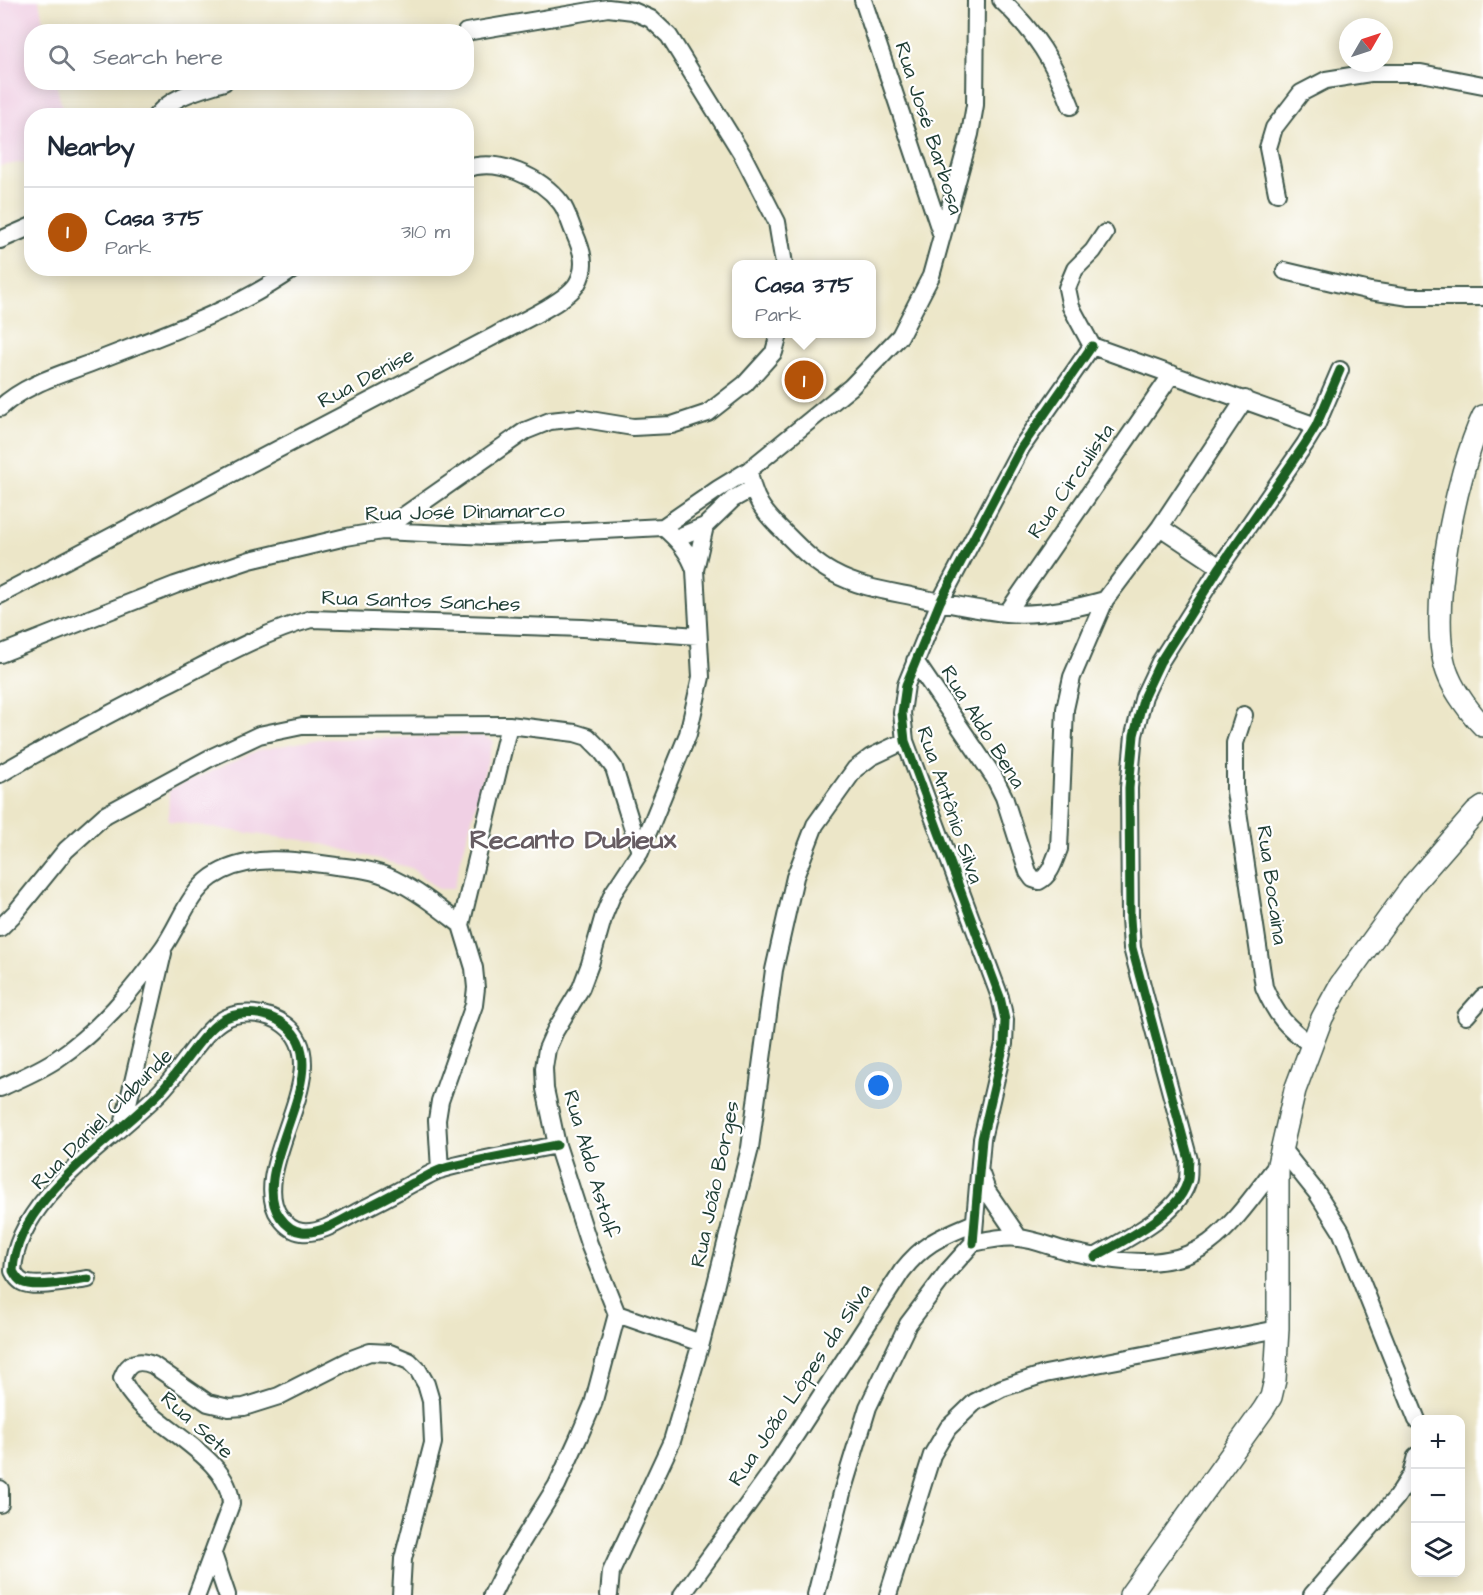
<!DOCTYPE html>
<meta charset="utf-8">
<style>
body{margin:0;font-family:"Architects Daughter",sans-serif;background:#f2f2f3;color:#1f2937}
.controls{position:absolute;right:18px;bottom:18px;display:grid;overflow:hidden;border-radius:12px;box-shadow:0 3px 15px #0003}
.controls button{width:54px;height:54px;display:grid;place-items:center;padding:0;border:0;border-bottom:2px solid #e0e1e3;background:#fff;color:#1f2937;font:30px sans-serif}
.compass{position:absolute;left:1339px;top:18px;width:54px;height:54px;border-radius:50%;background:#fff;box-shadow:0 3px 15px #0003;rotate:51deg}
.you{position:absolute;left:879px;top:1086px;width:21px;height:21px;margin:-15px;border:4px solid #fff;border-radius:50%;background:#1a73e8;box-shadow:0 0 0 9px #1a73e833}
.badge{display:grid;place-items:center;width:39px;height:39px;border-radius:50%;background:#b45309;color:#fff;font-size:20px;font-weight:700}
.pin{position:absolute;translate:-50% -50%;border:3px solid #fff;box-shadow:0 2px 6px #0006}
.popup{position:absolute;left:732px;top:260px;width:144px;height:78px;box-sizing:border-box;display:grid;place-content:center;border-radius:12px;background:#fff;filter:drop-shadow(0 2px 4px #0005);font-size:20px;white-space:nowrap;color:#747a83}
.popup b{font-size:22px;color:#1f2937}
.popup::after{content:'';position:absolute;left:50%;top:100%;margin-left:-12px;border:12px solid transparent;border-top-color:#fff}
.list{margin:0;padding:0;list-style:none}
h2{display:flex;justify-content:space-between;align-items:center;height:78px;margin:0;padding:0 24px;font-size:26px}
h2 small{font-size:20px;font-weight:400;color:#747a83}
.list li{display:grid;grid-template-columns:39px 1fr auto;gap:18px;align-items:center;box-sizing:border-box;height:90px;padding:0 24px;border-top:2px solid #e0e1e3}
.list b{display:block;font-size:22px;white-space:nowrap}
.list p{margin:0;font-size:20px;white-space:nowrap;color:#747a83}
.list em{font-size:20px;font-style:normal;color:#747a83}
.icon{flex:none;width:33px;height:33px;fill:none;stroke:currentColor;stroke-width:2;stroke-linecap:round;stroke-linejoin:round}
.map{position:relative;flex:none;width:1483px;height:1595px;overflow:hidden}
.search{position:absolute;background:#fff;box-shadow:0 3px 15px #0003;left:24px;top:24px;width:450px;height:66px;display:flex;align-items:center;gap:15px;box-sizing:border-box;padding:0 21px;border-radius:24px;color:#747a83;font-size:22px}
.panel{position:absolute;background:#fff;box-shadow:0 3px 15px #0003;left:24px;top:108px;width:450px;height:168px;border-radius:24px}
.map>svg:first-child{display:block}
.built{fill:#f0d0e4}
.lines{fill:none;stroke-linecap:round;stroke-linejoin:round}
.minor-casing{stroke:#3e564a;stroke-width:20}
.tertiary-casing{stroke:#3e564a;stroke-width:24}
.minor{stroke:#fff;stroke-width:16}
.tertiary{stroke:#fff;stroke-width:21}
.cycleway-casing{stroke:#fff;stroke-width:13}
.cycleway{stroke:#1b5e20;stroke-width:9}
.labels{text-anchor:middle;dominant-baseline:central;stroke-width:4.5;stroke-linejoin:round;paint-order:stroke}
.street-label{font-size:21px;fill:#1f3d34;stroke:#fff}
.district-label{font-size:27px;font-weight:bold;fill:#665c62;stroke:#fff}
</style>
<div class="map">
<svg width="1483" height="1595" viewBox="0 0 1483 1595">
<rect width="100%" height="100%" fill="#fff"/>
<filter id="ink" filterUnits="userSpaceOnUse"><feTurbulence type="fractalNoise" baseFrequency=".0167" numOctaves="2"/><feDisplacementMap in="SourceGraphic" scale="12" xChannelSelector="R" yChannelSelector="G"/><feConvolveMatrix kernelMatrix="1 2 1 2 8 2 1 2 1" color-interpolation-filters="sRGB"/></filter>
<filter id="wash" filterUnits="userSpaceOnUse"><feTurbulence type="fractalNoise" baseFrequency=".008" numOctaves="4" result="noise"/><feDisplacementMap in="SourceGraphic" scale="24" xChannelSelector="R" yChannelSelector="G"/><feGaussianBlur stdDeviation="1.35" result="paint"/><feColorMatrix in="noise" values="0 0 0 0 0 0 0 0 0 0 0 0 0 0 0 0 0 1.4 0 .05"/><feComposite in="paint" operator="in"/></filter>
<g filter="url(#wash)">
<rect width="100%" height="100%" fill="#ece6c8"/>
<!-- built -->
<path class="built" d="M 0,0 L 39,0 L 45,31 L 32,32 L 32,82 L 56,83 L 64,115 L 32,116 L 31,161 L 0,166 Z
M 483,736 L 493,741 L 453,889 L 438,889 L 411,868 L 312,841 L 268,836 L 168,821 L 169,790 L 259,750 L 319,739 Z"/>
</g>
<g filter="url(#ink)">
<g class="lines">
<!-- minor casing -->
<g class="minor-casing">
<path id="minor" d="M 863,0 L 942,236
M 1001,0 C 1036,33 1054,62 1071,106
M 466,32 L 608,8 L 633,11 L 651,19 L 669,36 L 742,154 L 777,222 L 784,264
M 156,116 C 174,95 199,90 224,82
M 1277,193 L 1268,148 L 1274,128 L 1301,93 L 1326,80 L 1370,73 L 1421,73 L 1483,85
M 1105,233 L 1093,251 L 1075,269 L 1067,288 L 1071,307 L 1092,346 L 1316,426
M 0,240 L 32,226
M 1285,271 L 1370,291 L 1410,297 L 1483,297
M 0,408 C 26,383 66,373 99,360 C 165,334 236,310 295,268
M 749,470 C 753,499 763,512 784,532 C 799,547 814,563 833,573 C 858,587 887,591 916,597 C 945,603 976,610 1006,613 C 1039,616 1073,609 1105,600
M 663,527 L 718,489 L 749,470 L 851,387 L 900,336 L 931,276 L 970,134 L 975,105 L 976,0
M 1160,527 L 1220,567
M 382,531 L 525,431 L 550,421 L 578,418 L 633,427 L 672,425 L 708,413 L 745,384 L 774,352 L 779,334
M 676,538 L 705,526 L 733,499 L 751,489
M 695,570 L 705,526
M 0,595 L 496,335 C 516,324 566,302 577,284 C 588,266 582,250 574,232 C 570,223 567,211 561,203 C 541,177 497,157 466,169
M 1007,613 L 1172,374
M 0,654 L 175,585 L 250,560 L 346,537 L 382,531 L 488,536 L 663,527
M 915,661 L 994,777 L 1004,797 L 1028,872 L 1033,879 L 1039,881 C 1051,875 1054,861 1059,849 L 1065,709 L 1072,677 L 1105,600 L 1160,527 L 1245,399
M 1244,715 L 1235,743 L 1235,791 L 1264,987 C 1277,1017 1286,1026 1311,1045
M 0,774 C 54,742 110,714 165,685 C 213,661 259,634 311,619 L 583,628 L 698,636
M 0,928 L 15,913 L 66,850 L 105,815 L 210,758 L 259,735 L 302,726 L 509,725 L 575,733 L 588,737 L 600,749 L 614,768 L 640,852
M 1466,1016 L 1483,997
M 0,1088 C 19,1079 39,1071 57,1059 C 100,1030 133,990 163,948 C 180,924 187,895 212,877 C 247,853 296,860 336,866 C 356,868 375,870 393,879 C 418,891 439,908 461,925
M 123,1125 L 163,953
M 1281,1148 L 1317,1193 L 1341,1231 L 1417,1420
M 440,1170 L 437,1120 L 440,1101 L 474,1005 L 476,988 L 474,968 L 461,925 L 509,725
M 981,1174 L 987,1191 L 1019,1238
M 973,1243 L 982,1139 L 1004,1044 L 1005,1020 L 1000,997 L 905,741 L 902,713 L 906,685 L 940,602 L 1021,448 L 1092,346
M 973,1243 C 987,1240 1004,1236 1018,1238 C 1034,1239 1051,1247 1067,1251 C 1114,1261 1167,1273 1209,1243 C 1235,1224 1258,1189 1278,1164
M 1095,1257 C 1123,1240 1181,1214 1188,1179 C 1189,1173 1188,1166 1189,1160 L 1132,948 L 1130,918 L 1129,788 L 1134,735 L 1144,696 L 1160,662 L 1220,567 L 1305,444 L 1316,426 L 1340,370
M 88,1279 C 73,1281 34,1289 22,1282 C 17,1279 15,1275 13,1271 C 16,1197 116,1139 162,1090 C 180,1071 202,1033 221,1021 C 238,1009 269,1012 285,1025 C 341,1067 245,1170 280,1217 C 285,1224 293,1231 302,1232 C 321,1234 340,1221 357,1212 C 376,1203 395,1193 413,1183 C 423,1179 432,1172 442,1169 C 479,1159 519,1153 557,1145
M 617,1314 L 589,1244 L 557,1145 L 545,1089 L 544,1068 L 547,1049 L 555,1031 L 581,988 L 590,964 L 604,915 L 613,893 L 640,852 L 688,734 L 701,677 L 695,570 C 689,552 678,540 663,527
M 617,1314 L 701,1343
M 0,1489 L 0,1504
M 213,1554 L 227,1595
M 197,1595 L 231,1504 C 230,1451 137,1423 122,1378 C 128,1362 138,1359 153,1365 L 208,1403 L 229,1408 L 244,1407 L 279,1396 L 354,1358 L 370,1352 L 390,1353 L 409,1361 L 418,1370 L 426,1384 L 431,1401 L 433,1443 L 403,1559 L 401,1595
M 492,1595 L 506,1567 L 557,1485 L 578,1439 L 593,1404 L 617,1314
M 609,1595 L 611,1572 L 672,1441 L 701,1343 L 750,1148 L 774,970 L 795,877 L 815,825 L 855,769 L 871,757 L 905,741
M 682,1595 L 772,1471 L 902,1271 C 925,1242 941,1237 974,1223
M 816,1595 L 843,1489 L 868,1407 L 908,1324 L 948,1271 L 973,1243
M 888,1595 L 932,1455 L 948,1428 L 975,1402 L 1002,1388 L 1045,1374 L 1278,1329
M 1312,1595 L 1396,1498 L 1411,1475 L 1416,1456"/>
</g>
<!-- tertiary casing -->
<g class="tertiary-casing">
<path id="tertiary" d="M 1483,416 C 1457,470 1424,621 1449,677 C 1455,692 1471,714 1483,726
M 1130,1595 L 1263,1410 L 1271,1397 L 1275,1380 L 1278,1329 L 1278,1164 L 1295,1090 L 1322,1018 L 1340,985 L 1414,883 L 1476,812 L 1483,807"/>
</g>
<!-- minor -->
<use href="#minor" class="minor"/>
<!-- tertiary -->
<use href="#tertiary" class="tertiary"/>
<!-- cycleway casing -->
<g class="cycleway-casing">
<path id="cycleway" d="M 973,1243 L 982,1139 L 1004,1044 L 1005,1020 L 1000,997 L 905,741 L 902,713 L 906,685 L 940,602 L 1021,448 L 1092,346
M 1095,1257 C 1123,1240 1181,1214 1188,1179 C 1189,1173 1188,1166 1189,1160 L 1132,948 L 1130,918 L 1129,788 L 1134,735 L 1144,696 L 1160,662 L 1220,567 L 1305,444 L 1316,426 L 1340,370
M 88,1279 C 73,1281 34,1289 22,1282 C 17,1279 15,1275 13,1271 C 16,1197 116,1139 162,1090 C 180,1071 202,1033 221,1021 C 238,1009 269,1012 285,1025 C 341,1067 245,1170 280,1217 C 285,1224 293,1231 302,1232 C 321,1234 340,1221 357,1212 C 376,1203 395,1193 413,1183 C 423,1179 432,1172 442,1169 C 479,1159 519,1153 557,1145"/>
</g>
<!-- cycleway -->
<use href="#cycleway" class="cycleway"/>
</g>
</g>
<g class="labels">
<!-- street labels -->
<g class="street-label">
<text transform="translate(929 128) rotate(72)">Rua José Barbosa</text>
<text transform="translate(366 378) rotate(-28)">Rua Denise</text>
<text transform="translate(1071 481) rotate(-55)">Rua Circulista</text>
<text transform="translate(465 512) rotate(-1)">Rua José Dinamarco</text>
<text transform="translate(421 601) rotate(2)">Rua Santos Sanches</text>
<text transform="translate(983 727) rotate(58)">Rua Aldo Bena</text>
<text transform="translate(950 805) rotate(71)">Rua Antônio Silva</text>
<text transform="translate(1272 885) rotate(82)">Rua Bocaina</text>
<text transform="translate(102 1119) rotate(-45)">Rua Daniel Clabunde</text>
<text transform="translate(591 1164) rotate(74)">Rua Aldo Astolf</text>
<text transform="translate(715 1184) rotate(-78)">Rua João Borges</text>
<text transform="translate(800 1385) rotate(-56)">Rua João Lópes da Silva</text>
<text transform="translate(197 1425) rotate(42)">Rua Sete</text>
</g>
<!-- district labels -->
<g class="district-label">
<text x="573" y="840">Recanto Dubieux</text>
</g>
</g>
</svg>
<div class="controls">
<button>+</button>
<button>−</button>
<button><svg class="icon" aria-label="layers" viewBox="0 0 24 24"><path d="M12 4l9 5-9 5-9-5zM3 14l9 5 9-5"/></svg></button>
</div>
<svg class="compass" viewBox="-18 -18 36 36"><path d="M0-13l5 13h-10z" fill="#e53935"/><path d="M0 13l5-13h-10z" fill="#747a83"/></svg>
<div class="you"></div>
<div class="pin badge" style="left:804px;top:380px">1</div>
<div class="popup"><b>Casa 375</b>Park</div>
<div class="search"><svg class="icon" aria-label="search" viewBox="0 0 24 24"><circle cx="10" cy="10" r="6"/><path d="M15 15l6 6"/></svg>Search here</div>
<section class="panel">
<h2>Nearby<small></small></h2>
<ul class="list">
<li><span class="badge">1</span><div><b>Casa 375</b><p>Park</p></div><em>310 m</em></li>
</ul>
</section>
</div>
